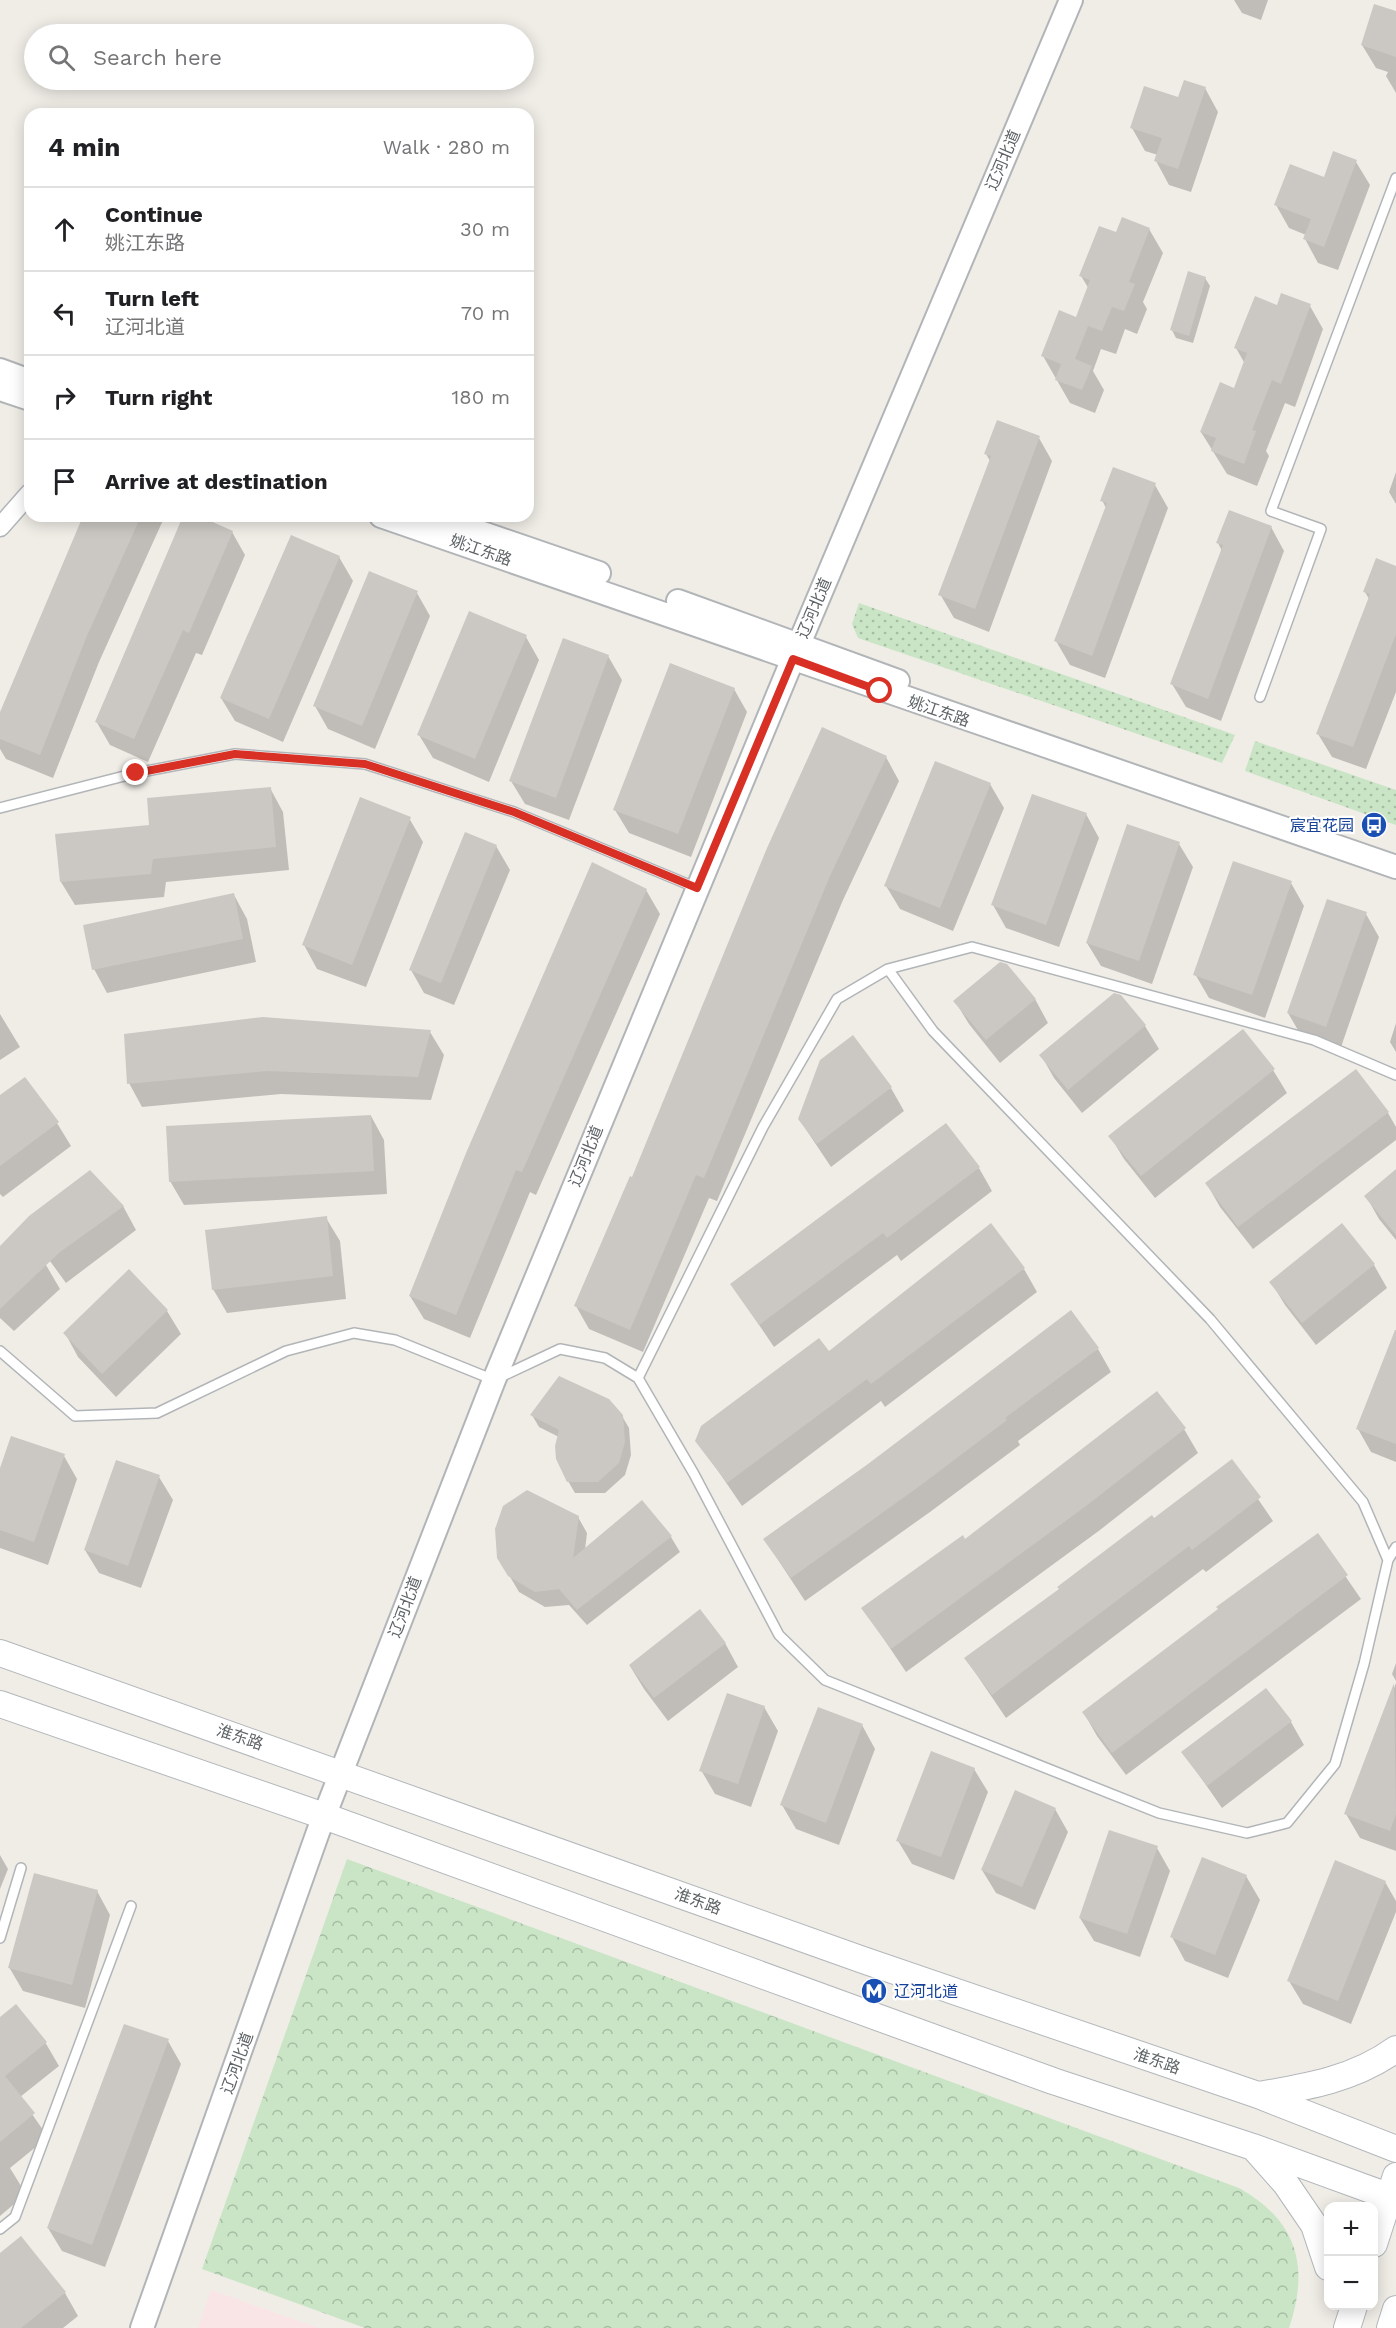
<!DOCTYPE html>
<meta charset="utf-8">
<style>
body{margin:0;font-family:"Work Sans","Noto Sans SC",sans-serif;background:#f6f6f6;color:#202124}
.controls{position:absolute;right:18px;bottom:18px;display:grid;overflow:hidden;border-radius:12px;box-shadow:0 3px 15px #0003}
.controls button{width:54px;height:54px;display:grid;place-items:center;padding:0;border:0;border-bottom:2px solid #e0e0e0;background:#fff;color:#202124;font:30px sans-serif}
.stop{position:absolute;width:18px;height:18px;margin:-14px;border:4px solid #d93025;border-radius:50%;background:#fff}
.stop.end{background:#d93025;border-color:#fff;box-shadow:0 2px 6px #0008}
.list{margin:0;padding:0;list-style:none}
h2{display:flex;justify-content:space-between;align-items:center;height:78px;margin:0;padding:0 24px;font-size:26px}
h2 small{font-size:20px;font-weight:400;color:#757577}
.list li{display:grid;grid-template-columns:39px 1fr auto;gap:18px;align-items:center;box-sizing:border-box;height:84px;padding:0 24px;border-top:2px solid #e0e0e0}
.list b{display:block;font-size:22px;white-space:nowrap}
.list p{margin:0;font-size:20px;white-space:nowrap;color:#757577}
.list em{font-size:20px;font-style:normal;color:#757577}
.icon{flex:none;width:33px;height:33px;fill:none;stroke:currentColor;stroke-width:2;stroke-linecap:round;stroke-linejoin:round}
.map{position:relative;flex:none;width:1396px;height:2328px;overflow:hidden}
.search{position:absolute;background:#fff;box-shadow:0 3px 15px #0003;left:24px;top:24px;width:510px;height:66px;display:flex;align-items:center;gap:15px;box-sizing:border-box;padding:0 21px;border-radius:33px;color:#757577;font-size:22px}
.panel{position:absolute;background:#fff;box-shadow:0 3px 15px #0003;left:24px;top:108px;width:510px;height:414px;border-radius:18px}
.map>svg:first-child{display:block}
.medical{fill:#fae5e6}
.grass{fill:url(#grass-dots)}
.forest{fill:url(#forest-crowns)}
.shadow{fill:#0003}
.building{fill:#cbc8c4}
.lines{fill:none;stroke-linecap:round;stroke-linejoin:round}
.service-casing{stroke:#b2b5b8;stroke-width:12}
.minor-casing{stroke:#b2b5b8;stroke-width:21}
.tertiary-casing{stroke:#b2b5b8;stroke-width:26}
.secondary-casing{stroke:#b3b7bb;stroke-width:28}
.service{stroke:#fff;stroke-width:9}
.minor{stroke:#fff;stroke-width:18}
.tertiary{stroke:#fff;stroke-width:22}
.secondary{stroke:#fff;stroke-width:26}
.route{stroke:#d93025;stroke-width:8}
.labels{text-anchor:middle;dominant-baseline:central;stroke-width:4.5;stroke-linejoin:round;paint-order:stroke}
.street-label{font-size:16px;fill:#5e6366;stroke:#fff}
.transit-label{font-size:16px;fill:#164399;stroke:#fff;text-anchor:end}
</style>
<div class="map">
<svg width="1396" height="2328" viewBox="0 0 1396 2328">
<defs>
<pattern id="grass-dots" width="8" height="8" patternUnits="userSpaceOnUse" patternTransform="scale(1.5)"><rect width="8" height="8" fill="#c9e5c5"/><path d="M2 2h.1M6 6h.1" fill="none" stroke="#a6bda4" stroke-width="1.8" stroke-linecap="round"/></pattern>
<pattern id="forest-crowns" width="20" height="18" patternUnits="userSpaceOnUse" patternTransform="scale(1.5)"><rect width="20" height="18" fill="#c9e5c5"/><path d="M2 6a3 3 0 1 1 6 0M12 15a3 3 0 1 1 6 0" fill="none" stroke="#a6bda4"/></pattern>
</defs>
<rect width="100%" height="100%" fill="#f0ede7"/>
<!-- medical -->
<path class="medical" d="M 211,2290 L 319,2328 L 198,2328 Z"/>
<!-- grass -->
<path class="grass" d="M 859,603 L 1235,735 L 1222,763 L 858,638 L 852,624 Z
M 1255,741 L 1396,790 L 1396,825 L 1245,771 Z"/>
<!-- forest -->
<path class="forest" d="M 347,1859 L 1239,2188 C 1297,2220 1310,2267 1289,2328 L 365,2328 L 202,2269 Z"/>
<!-- shadow -->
<path class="shadow" d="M 1234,0 L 1268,0 L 1261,20 L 1242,13 Z
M 1396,13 L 1396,93 L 1386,76 L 1388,72 L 1376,68 L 1362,45 Z
M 1205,88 L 1218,112 L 1191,192 L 1169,185 L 1156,161 L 1158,155 L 1145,151 L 1132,128 L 1179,99 Z
M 1356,162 L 1370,185 L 1338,270 L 1318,263 L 1305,239 L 1306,235 L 1289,228 L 1276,205 Z
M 1149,229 L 1163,253 L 1143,302 L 1147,309 L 1137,334 L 1125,329 L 1116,354 L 1101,349 L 1093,371 L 1104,390 L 1095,413 L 1070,403 L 1043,356 L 1077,319 L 1089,289 L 1081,276 Z
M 1205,278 L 1210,286 L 1193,343 L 1176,338 L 1172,330 Z
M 1310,306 L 1323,329 L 1295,407 L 1285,403 L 1266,451 L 1269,456 L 1257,486 L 1227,474 L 1201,432 L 1235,390 L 1245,364 L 1236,348 L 1278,307 Z
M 1039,438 L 1052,461 L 989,632 L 954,618 L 940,594 L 990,461 L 986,454 Z
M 1396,472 L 1396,504 L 1389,492 Z
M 1155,485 L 1168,508 L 1105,678 L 1070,665 L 1056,641 L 1106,508 L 1102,500 Z
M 85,516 L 164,518 L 99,662 L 53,778 L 6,759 L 0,749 L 0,716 Z
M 185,516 L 195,516 L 232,532 L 245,555 L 202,655 L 196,653 L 148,762 L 110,745 L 96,721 Z
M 1271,527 L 1284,551 L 1221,721 L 1186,707 L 1172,684 L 1222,551 L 1218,543 Z
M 339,557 L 353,581 L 283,742 L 235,721 L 221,698 Z
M 1396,567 L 1396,692 L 1366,769 L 1332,757 L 1318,734 L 1369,599 L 1365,592 Z
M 417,593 L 430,616 L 375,749 L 328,729 L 315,706 Z
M 526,637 L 539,660 L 489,782 L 433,758 L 419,735 Z
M 608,656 L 622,680 L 569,820 L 525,804 L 511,781 Z
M 734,689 L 747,712 L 691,857 L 629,833 L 615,810 Z
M 886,757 L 899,781 L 843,900 L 717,1201 L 709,1198 L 643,1352 L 589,1329 L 576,1306 L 633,1179 Z
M 990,784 L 1004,808 L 953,931 L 900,909 L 886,886 Z
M 270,788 L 283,812 L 289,870 L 166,882 L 164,897 L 75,905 L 61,882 L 57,836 L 151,826 Z
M 1086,814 L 1099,838 L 1059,947 L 1006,928 L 993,905 Z
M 409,818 L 423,842 L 366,987 L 317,969 L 304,945 Z
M 1179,844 L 1193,867 L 1152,984 L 1101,966 L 1087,943 Z
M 496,846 L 510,870 L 454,1005 L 424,993 L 411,970 Z
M 1291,883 L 1304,906 L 1265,1018 L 1209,998 L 1195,974 Z
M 646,890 L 660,914 L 536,1195 L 530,1192 L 470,1338 L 424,1319 L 410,1296 Z
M 234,895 L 247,919 L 256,962 L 107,993 L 94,969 Z
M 1366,914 L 1379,937 L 1340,1050 L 1302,1037 L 1288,1013 Z
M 1120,996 L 1145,1026 L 1159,1049 L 1082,1113 L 1054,1078 L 1041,1055 Z
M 1035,999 L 1048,1023 L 1000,1063 L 969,1024 L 955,1001 Z
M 0,1014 L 20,1047 L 0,1060 Z
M 1396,1023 L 1396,1052 L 1390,1042 Z
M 430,1032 L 444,1055 L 431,1100 L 281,1094 L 142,1107 L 129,1083 Z
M 1273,1070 L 1287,1093 L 1155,1198 L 1124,1159 L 1110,1136 Z
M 1355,1071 L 1388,1113 L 1396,1127 L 1396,1140 L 1253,1249 L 1220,1207 L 1207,1184 Z
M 891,1088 L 904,1111 L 831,1167 L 799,1119 Z
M 0,1097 L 57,1123 L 71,1146 L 3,1197 L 0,1194 Z
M 371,1116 L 384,1140 L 387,1194 L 184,1205 L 170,1181 Z
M 979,1168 L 992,1191 L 901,1261 L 897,1255 L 774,1347 L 732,1285 Z
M 1396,1171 L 1396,1240 L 1379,1219 L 1366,1196 Z
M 123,1206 L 136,1230 L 66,1283 L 39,1246 Z
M 326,1218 L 340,1241 L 346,1299 L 227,1313 L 213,1289 Z
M 12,1237 L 46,1265 L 60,1289 L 14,1331 L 0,1318 L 0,1249 Z
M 1374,1265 L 1387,1288 L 1316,1345 L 1285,1305 L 1271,1282 Z
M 1024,1269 L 1037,1292 L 885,1407 L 881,1401 L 742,1506 L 697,1440 L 829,1353 Z
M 129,1271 L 167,1311 L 181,1334 L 116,1397 L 78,1357 L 65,1333 Z
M 1396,1331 L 1396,1462 L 1371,1452 L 1358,1429 Z
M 1098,1349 L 1111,1372 L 1018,1441 L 1020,1445 L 930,1512 L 805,1601 L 765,1540 Z
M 532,1415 L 622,1416 L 629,1428 L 631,1455 L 625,1475 L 605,1493 L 575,1493 L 568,1481 L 559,1437 L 539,1427 Z
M 1184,1429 L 1198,1453 L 1100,1530 L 906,1672 L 863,1608 L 965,1541 Z
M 64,1456 L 77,1479 L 48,1565 L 0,1548 L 0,1473 Z
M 1232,1461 L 1273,1521 L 1206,1572 L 1203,1569 L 1006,1718 L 966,1659 Z
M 159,1477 L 173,1500 L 141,1588 L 99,1573 L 85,1550 Z
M 578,1517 L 587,1533 L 585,1550 L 671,1537 L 680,1552 L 587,1625 L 569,1605 L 545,1607 L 519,1592 L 499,1558 Z
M 1317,1535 L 1361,1599 L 1126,1775 L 1097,1736 L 1084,1713 Z
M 725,1643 L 738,1667 L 668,1721 L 644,1689 L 630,1666 Z
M 1396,1663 L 1396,1681 L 1392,1674 Z
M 1396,1683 L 1396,1851 L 1360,1838 L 1346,1814 Z
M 1266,1690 L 1291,1722 L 1304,1745 L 1222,1808 L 1183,1752 Z
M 764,1707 L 778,1731 L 751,1807 L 715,1794 L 701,1770 Z
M 862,1725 L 875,1749 L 839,1845 L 796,1829 L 782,1805 Z
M 974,1769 L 988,1792 L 954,1880 L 912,1864 L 898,1841 Z
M 1055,1809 L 1068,1832 L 1035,1910 L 996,1893 L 982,1870 Z
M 1157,1848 L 1170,1871 L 1140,1957 L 1094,1941 L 1080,1918 Z
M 0,1855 L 8,1869 L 0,1889 Z
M 1246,1876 L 1260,1900 L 1228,1978 L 1185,1961 L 1172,1937 Z
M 1385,1882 L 1396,1901 L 1396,1912 L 1351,2024 L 1303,2004 L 1289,1981 Z
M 97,1891 L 110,1915 L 85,2008 L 23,1991 L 9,1967 Z
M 0,2019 L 45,2042 L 59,2066 L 20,2097 L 48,2137 L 10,2168 L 26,2194 L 0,2216 Z
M 168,2041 L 181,2064 L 105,2267 L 62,2251 L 48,2228 Z
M 0,2255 L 65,2293 L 78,2316 L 63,2328 L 0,2328 Z"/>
<!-- building -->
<path class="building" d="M 1374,4 L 1396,11 L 1396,57 L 1361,45 Z
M 1184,80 L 1206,87 L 1178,169 L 1154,161 L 1162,138 L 1130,128 L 1144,86 L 1178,97 Z
M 1333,151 L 1357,160 L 1324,247 L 1303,239 L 1311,219 L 1274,205 L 1290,164 L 1324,177 Z
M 1122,217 L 1150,228 L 1129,282 L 1135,284 L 1124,311 L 1112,307 L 1102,331 L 1088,326 L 1075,359 L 1092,366 L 1082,390 L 1055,380 L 1061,364 L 1041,356 L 1059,310 L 1076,317 L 1090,280 L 1079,276 L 1099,226 L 1116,232 Z
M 1188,271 L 1206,277 L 1189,336 L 1170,330 Z
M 1281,293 L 1311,304 L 1281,384 L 1272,380 L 1252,430 L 1256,431 L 1244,464 L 1211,451 L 1216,438 L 1200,432 L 1220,382 L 1234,388 L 1247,353 L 1234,348 L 1255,296 L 1277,305 Z
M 997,420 L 1040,436 L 975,609 L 938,595 L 991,456 L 984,454 Z
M 1113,467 L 1156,483 L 1092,656 L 1054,641 L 1107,503 L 1100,501 Z
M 1229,510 L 1272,526 L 1208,699 L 1170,684 L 1223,545 L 1216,543 Z
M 83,516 L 141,516 L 86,638 L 40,755 L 0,739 L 0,712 Z
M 183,516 L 199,516 L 233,531 L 189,633 L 183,630 L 134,739 L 95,722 Z
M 291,535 L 340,556 L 269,719 L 220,698 Z
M 1376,558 L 1396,566 L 1396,634 L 1353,747 L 1316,734 L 1370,594 L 1363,592 Z
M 369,571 L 418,591 L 362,726 L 313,706 Z
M 469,611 L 527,635 L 475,759 L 417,735 Z
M 563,638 L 609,655 L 556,798 L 509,781 Z
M 670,663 L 735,688 L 678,834 L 613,810 Z
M 822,727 L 887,756 L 830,876 L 704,1178 L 696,1175 L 630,1330 L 574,1306 L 630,1176 L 632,1177 L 767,848 Z
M 935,761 L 991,783 L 940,908 L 884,886 Z
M 271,787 L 276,847 L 153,859 L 151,874 L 60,882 L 55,834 L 149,825 L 147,798 Z
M 1032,794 L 1087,813 L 1046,925 L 991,905 Z
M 360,797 L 411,817 L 352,965 L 302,945 Z
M 1127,824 L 1180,842 L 1139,961 L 1086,943 Z
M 465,832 L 497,845 L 441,983 L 409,970 Z
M 1233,861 L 1292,881 L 1252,995 L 1193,975 Z
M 592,862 L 647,889 L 522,1172 L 516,1170 L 456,1315 L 409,1296 L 466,1153 Z
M 234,893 L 243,939 L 92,970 L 83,925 Z
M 1327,899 L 1367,912 L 1326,1027 L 1287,1013 Z
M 1000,962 L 1007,964 L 1036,999 L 986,1040 L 953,1001 Z
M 1114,993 L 1121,995 L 1146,1025 L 1068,1090 L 1039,1055 Z
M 263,1017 L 431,1030 L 418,1077 L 267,1071 L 127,1084 L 124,1034 Z
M 1243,1029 L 1275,1069 L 1141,1176 L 1108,1136 Z
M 853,1035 L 892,1087 L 817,1144 L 798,1119 L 820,1060 Z
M 1356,1069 L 1389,1112 L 1238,1227 L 1205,1183 Z
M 25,1077 L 59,1122 L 0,1166 L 0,1095 Z
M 371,1115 L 374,1171 L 169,1182 L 166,1126 Z
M 946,1123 L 980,1167 L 887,1238 L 883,1233 L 759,1325 L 730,1284 Z
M 1396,1169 L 1396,1235 L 1364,1196 Z
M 90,1170 L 124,1206 L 60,1252 L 0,1309 L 0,1246 L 29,1216 Z
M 327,1216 L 333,1276 L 212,1290 L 205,1230 Z
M 991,1223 L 1025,1268 L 871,1384 L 867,1379 L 727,1483 L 695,1441 L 701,1426 L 819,1338 L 829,1351 Z
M 1342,1223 L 1375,1264 L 1302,1323 L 1269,1282 Z
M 129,1269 L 168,1310 L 102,1374 L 63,1333 Z
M 1071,1310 L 1099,1348 L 1005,1418 L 1007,1420 L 917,1488 L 791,1578 L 763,1539 L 868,1464 Z
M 1395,1330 L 1396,1330 L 1396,1444 L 1356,1429 Z
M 559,1376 L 609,1399 L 623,1415 L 625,1442 L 619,1463 L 598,1482 L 567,1482 L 556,1459 L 555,1446 L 559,1430 L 530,1415 Z
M 1157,1391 L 1186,1428 L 1086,1506 L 891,1649 L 861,1608 L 963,1535 L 965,1539 Z
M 11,1436 L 65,1454 L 34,1542 L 0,1530 L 0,1468 Z
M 1232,1459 L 1261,1497 L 1192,1550 L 1189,1546 L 992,1695 L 964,1658 L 1059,1589 L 1057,1587 L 1152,1515 L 1154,1518 Z
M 116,1460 L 160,1475 L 128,1566 L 84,1550 Z
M 527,1490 L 579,1516 L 573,1558 L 642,1500 L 672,1536 L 577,1610 L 559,1589 L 535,1592 L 508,1576 L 497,1558 L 495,1529 L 503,1506 Z
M 1318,1533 L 1348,1575 L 1112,1753 L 1082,1712 L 1218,1609 L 1216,1607 Z
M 700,1609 L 726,1643 L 654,1698 L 629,1665 Z
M 1394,1683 L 1396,1814 L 1390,1831 L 1344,1814 Z
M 1266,1688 L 1292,1721 L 1207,1786 L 1181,1752 Z
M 727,1693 L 765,1706 L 738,1784 L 699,1771 Z
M 818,1707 L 863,1724 L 826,1823 L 780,1805 Z
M 931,1751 L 975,1768 L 941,1857 L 896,1841 Z
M 1015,1790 L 1056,1808 L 1022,1887 L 981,1870 Z
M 1109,1830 L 1158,1846 L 1127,1934 L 1079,1918 Z
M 1202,1857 L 1247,1875 L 1215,1955 L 1170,1937 Z
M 1335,1860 L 1386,1881 L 1338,2001 L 1287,1981 Z
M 34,1873 L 98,1890 L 72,1985 L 8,1968 Z
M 16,2004 L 47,2042 L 5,2076 L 35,2113 L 0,2142 L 0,2017 Z
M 124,2024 L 169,2039 L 92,2245 L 47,2228 Z
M 21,2236 L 66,2292 L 21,2328 L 0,2328 L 0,2253 Z"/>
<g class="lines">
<!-- service casing -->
<g class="service-casing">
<path id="service" d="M 1260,697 L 1321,529 L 1271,511 L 1396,178
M 0,808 L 136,773 L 235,754 L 365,764 L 514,812 L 697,888
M 0,1351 L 75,1416 L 157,1413 L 286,1351 L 354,1333 L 395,1340 L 494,1380 L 560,1349 L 605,1358 L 638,1378 L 694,1474 L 779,1635 L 825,1680 L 1159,1813 L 1247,1833 L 1287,1823 L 1335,1764 L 1364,1664 L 1388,1560 L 1363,1502 L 1210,1319 L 933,1031 L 888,969
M 638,1378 L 763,1127 L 837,999 L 888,969 L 972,947 L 1314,1040 L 1396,1075
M 1388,1560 L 1396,1547
M 0,1938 L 21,1868
M 0,2229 L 15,2217 L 131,1906"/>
</g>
<!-- minor casing -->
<g class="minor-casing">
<path id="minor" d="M 0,527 L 30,493"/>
</g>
<!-- tertiary casing -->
<g class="tertiary-casing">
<path id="tertiary" d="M 0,370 L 30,381
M 0,389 L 30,399
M 381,516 C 720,632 1057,751 1396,867
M 433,516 L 599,573
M 678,601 L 898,681
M 142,2328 L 318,1832 L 494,1380 L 799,644 L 1071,0"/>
</g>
<!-- secondary casing -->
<g class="secondary-casing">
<path id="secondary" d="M 0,1653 L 863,1960 L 1258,2095 L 1396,2149
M 0,1704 L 324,1816 L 1053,2081 L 1253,2147 L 1396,2199
M 1259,2095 C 1307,2087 1355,2079 1396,2049
M 1255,2149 L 1286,2184 L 1314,2225 L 1328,2267
M 1374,2244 L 1396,2176
M 1347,2328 L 1354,2306
M 1390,2328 L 1396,2309"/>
</g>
<!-- service -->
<use href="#service" class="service"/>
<!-- minor -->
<use href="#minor" class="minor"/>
<!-- tertiary -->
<use href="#tertiary" class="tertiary"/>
<!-- secondary -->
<use href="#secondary" class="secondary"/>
</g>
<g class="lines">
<!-- route -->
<path class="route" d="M 136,773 L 235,754 L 365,764 L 514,812 L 697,888 L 793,659 L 880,691"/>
</g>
<!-- icons -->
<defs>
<g id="bus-disc" transform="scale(1.35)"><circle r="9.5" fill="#1a4fb4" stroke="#fff"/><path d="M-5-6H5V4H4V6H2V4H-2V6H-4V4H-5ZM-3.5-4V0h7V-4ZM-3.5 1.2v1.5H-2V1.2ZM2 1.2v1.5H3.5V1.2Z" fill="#fff"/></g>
<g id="metro-disc" transform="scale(1.35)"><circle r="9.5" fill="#1a4fb4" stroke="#fff"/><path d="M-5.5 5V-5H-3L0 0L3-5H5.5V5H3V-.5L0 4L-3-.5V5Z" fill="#fff"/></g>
</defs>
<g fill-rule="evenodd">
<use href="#bus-disc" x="1374" y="825"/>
<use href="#metro-disc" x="874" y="1991"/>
</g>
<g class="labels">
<!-- street labels -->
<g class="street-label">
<text transform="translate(1003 160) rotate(-67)">辽河北道</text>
<text transform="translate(481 550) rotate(19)">姚江东路</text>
<text transform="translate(814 608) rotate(-67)">辽河北道</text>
<text transform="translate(939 711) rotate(19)">姚江东路</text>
<text transform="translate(586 1156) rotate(-68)">辽河北道</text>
<text transform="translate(405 1607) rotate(-69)">辽河北道</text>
<text transform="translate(240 1737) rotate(19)">淮东路</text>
<text transform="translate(698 1901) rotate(20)">淮东路</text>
<text transform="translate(1157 2061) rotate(19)">淮东路</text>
<text transform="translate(237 2063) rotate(-70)">辽河北道</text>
</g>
<!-- transit labels -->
<g class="transit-label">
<text x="1354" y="825">宸宜花园</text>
<text x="894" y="1991" text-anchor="start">辽河北道</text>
</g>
</g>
</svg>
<div class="controls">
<button>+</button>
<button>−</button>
</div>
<div class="stop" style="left:880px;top:691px"></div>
<div class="stop end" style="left:136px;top:773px"></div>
<div class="search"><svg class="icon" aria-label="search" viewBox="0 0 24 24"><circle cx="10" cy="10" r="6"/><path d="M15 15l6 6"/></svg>Search here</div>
<section class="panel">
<h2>4 min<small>Walk · 280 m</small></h2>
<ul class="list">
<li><svg class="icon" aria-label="ahead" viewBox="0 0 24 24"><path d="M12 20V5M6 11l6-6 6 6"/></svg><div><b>Continue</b><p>姚江东路</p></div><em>30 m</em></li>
<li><svg class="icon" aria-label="left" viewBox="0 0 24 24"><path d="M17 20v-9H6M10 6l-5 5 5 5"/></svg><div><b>Turn left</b><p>辽河北道</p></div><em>70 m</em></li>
<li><svg class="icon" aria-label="right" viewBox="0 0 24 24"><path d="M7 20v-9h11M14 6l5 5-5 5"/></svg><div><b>Turn right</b></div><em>180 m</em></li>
<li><svg class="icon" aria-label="arrive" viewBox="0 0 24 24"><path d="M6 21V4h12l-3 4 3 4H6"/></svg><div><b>Arrive at destination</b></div></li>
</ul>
</section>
</div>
